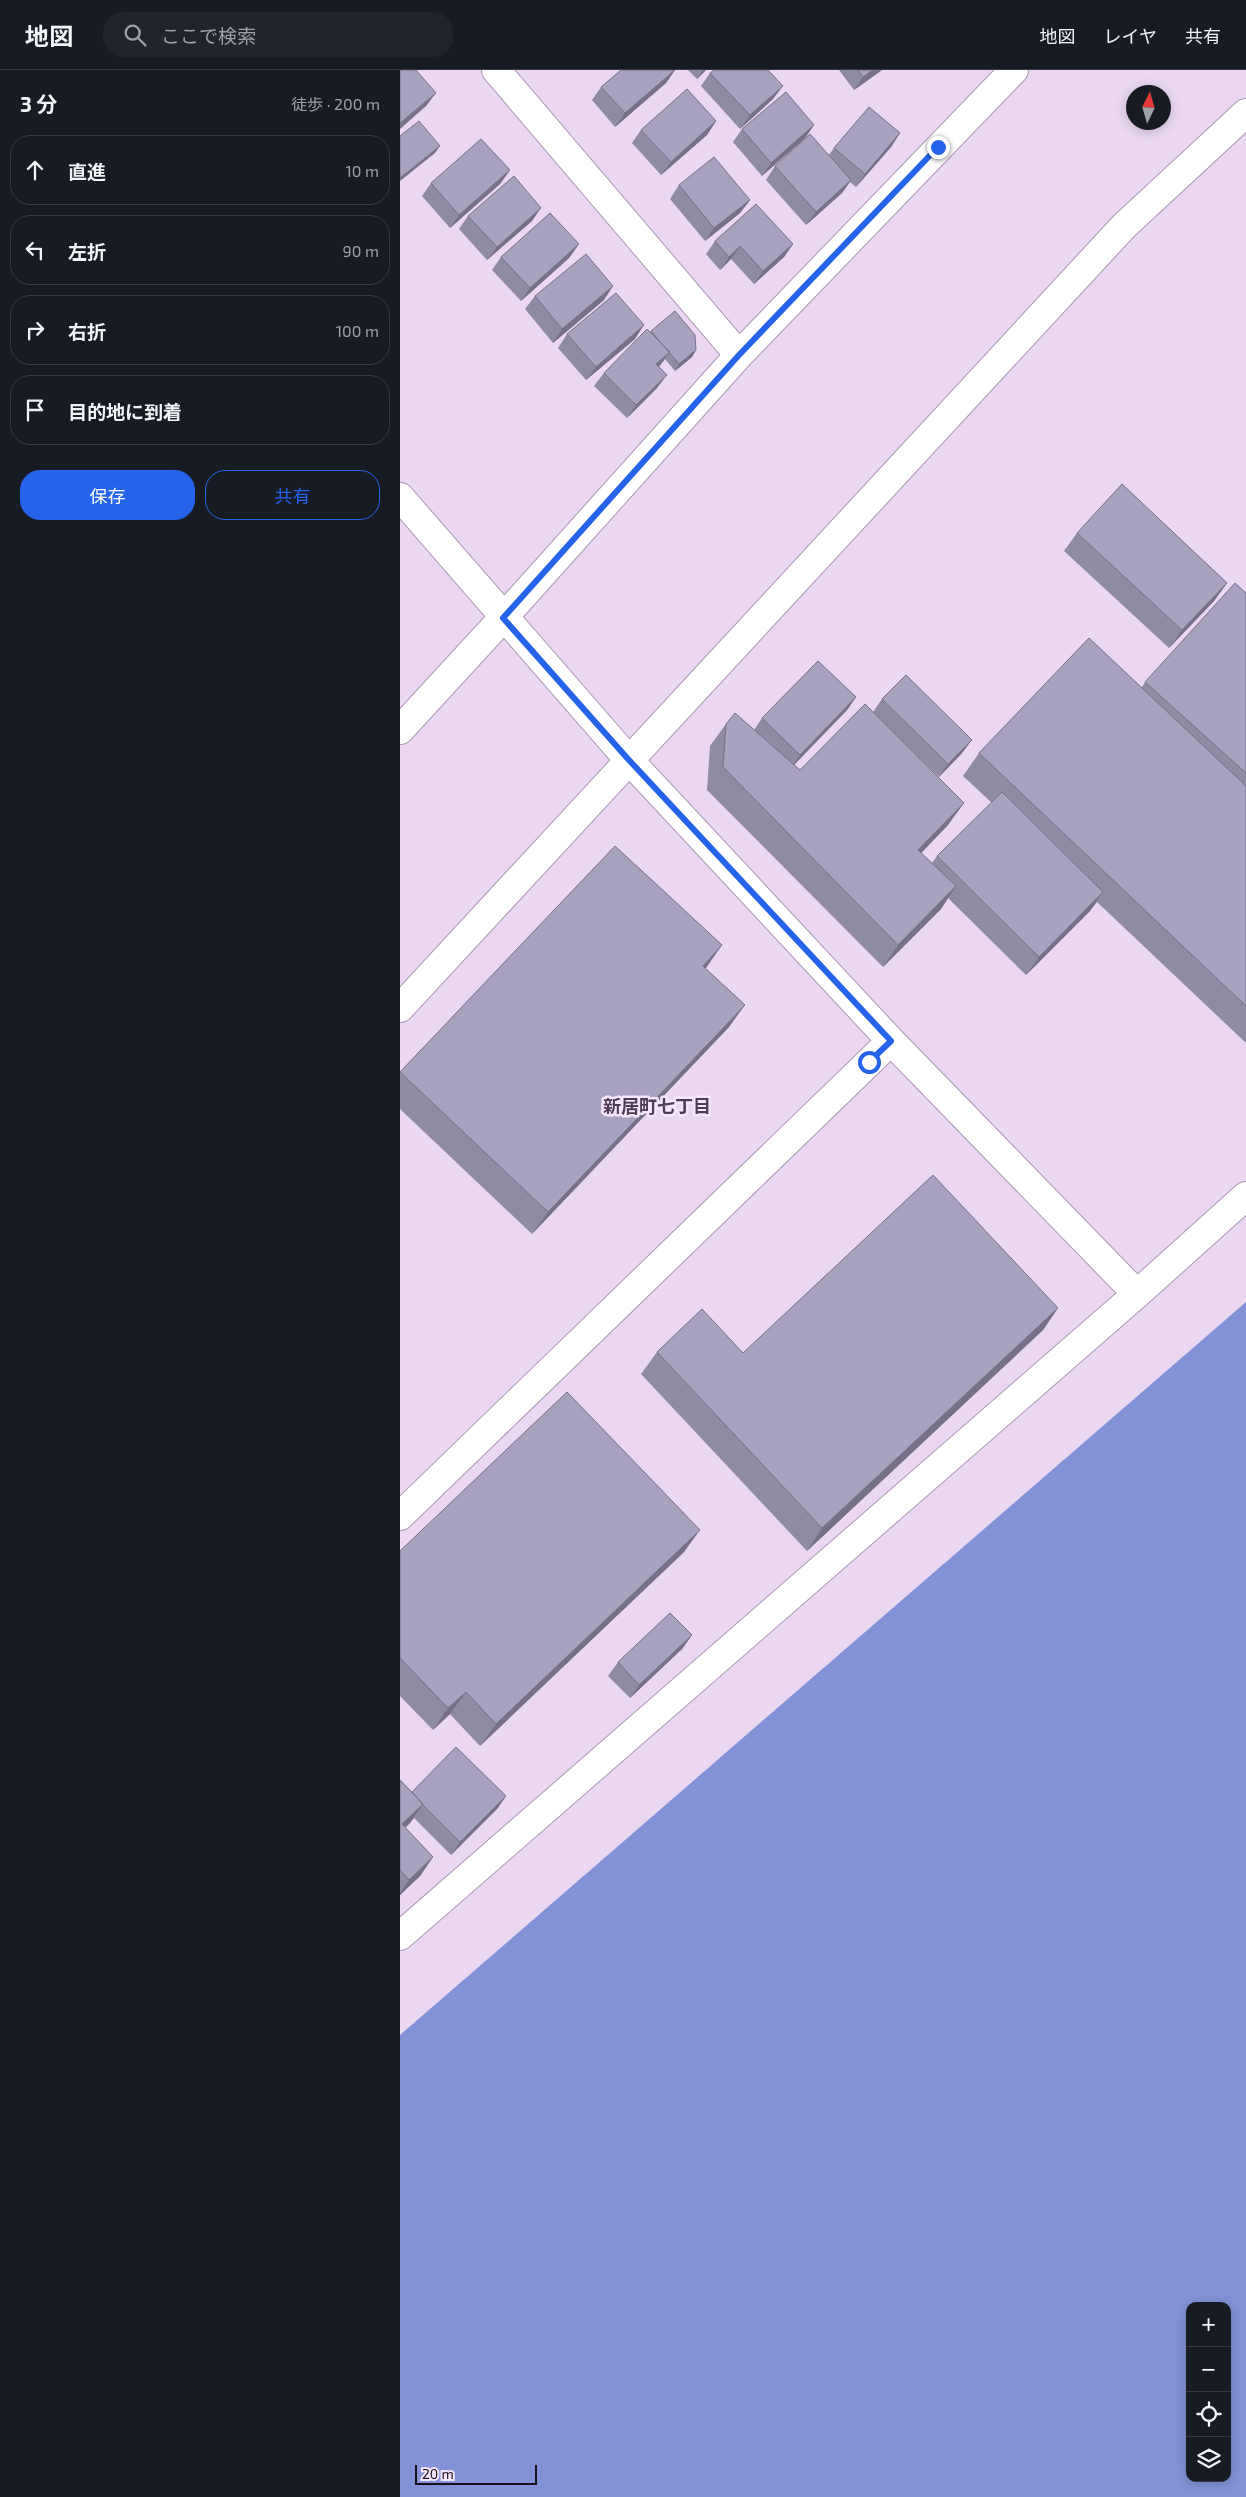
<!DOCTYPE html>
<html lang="ja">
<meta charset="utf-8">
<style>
body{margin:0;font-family:"Exo 2","Noto Sans JP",sans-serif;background:#20242c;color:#f1f3f6}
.controls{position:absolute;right:15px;bottom:15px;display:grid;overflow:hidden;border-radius:10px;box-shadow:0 2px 12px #0003}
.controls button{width:45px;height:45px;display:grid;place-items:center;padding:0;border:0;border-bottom:1px solid #363941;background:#171b24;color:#f1f3f6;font:25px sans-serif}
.compass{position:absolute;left:726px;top:15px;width:45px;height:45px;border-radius:50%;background:#171b24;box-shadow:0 2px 12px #0003;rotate:5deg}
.scale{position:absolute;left:15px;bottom:12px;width:122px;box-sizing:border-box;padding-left:5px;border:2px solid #171019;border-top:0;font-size:14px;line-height:18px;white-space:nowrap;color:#171019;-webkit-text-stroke:4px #f6e6fc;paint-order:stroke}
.stop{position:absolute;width:15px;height:15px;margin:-11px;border:4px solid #2563eb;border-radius:50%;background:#fff}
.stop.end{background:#2563eb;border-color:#fff;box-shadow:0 1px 5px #0008}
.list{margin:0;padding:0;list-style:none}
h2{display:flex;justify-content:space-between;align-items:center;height:65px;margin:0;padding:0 20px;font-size:21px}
h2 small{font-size:16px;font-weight:400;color:#9ea1a6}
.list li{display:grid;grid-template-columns:32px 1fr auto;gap:15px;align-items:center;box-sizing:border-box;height:70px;margin:0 10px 10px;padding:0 10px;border:1px solid #363941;border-radius:20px}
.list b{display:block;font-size:19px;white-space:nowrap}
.list em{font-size:16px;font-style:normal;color:#9ea1a6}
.actions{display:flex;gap:10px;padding:15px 20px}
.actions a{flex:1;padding:11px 0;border:1px solid #2563eb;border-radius:20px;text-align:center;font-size:18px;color:#2563eb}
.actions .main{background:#2563eb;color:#fff}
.icon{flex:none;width:28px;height:28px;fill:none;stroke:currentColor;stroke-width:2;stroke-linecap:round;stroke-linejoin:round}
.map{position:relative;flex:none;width:846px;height:2427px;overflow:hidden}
header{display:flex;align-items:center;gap:30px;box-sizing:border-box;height:70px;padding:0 25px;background:#171b24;border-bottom:1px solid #363941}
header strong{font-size:24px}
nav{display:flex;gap:28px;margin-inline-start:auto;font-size:18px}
.search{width:350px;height:45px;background:#20242c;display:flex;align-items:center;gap:12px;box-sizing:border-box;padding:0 18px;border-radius:20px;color:#9ea1a6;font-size:19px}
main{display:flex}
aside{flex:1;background:#171b24}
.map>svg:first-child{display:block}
.water{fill:#8193d6;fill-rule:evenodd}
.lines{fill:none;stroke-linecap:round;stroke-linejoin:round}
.street-casing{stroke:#ac99b2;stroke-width:30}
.street{stroke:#fff;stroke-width:28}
.wall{fill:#908ba4}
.shaded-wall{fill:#767186}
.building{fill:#a8a2bf;stroke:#767186}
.route{stroke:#2563eb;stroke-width:6}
.labels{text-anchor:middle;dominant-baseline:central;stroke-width:5;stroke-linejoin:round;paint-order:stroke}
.neighbourhood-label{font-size:18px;font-weight:bold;fill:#4e3d54;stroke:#f6e6fc}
</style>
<header>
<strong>地図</strong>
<div class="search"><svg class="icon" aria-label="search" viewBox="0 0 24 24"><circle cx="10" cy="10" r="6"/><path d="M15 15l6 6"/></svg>ここで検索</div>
<nav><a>地図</a><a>レイヤ</a><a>共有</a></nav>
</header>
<main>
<aside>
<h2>3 分<small>徒歩 · 200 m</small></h2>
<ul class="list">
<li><svg class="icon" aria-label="ahead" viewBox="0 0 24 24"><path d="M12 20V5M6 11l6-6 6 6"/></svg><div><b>直進</b></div><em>10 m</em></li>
<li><svg class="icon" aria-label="left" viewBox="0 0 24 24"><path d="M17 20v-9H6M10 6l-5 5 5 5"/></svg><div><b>左折</b></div><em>90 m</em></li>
<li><svg class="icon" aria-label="right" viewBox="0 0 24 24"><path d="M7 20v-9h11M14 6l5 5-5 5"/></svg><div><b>右折</b></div><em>100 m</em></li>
<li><svg class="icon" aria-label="arrive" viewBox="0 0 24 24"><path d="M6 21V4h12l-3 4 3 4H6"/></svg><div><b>目的地に到着</b></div></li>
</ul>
<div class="actions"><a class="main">保存</a><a>共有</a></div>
</aside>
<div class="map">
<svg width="846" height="2427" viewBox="0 0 846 2427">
<rect width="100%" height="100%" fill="#ebd7f2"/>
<!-- water -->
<path class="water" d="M 846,1232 L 846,2427 L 0,2427 L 0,1965 ZM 790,2236 L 827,2236 L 827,2408 L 790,2408 Z"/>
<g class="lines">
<!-- street casing -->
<g class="street-casing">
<path id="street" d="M 96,0 L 339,285
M 0,427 L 228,689 L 491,971 L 737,1224
M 0,660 L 103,548 L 339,285 L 614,0
M 0,938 L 724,156 L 846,43
M 0,1446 L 491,971
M 0,1866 L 737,1224 L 846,1126"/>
</g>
<!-- street -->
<use href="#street" class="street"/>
</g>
<!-- wall -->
<path class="wall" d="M 275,0 L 266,13 L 215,57 L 192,30 L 201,17 Z
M 288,0 L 306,0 L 297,9 Z
M 439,0 L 482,0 L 454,20 Z
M 310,3 L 373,29 L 340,59 L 301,16 Z
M 316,51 L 307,65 L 261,105 L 232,73 L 241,60 Z
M 414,55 L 405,68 L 362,106 L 333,72 L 342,59 Z
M 500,63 L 491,77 L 456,117 L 450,112 L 442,123 L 406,155 L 366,110 L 375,96 L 429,85 L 434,78 Z
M 110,100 L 100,114 L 50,158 L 22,126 L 31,113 Z
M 279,115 L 350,130 L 340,143 L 305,171 L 270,129 Z
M 68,146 L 132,151 L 87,190 L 59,159 Z
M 315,171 L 393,174 L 384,187 L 354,214 L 331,189 L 320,200 L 306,184 Z
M 179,174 L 169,188 L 121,231 L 92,200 L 101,187 Z
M 135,226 L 204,230 L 153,273 L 125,239 Z
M 251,261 L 296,280 L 292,287 L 275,301 L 265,289 L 259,297 L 257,318 L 227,348 L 194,316 L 204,303 Z
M 167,264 L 235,269 L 186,310 L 158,278 Z
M 677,463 L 827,513 L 814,531 L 769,578 L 664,481 Z
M 846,523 L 846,973 L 697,832 L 690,841 L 626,905 L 548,828 L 541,839 L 483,897 L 307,720 L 310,676 L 326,654 L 354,660 L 362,648 L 456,627 L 447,640 L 394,695 L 400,700 L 473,642 L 482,629 L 562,683 L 539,707 L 497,666 L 548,755 L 521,783 L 532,793 L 537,786 L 592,733 L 563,706 L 579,683 L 742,617 L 745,612 Z
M 305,898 L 329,957 L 132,1164 L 0,1039 L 0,1002 Z
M 658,1238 L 643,1260 L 407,1481 L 241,1304 L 257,1282 L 343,1283 Z
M 0,1481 L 284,1482 L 80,1676 L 50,1644 L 33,1660 L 0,1626 Z
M 292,1565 L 282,1579 L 230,1628 L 208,1606 L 218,1592 Z
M 0,1710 L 12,1722 L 106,1726 L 97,1739 L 51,1785 L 14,1748 L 10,1753 L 5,1758 L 33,1787 L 20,1806 L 0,1825 Z"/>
<!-- shaded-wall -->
<path class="shaded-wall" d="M 275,0 L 266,13 L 215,57 L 225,43 Z
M 303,0 L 306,0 L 297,9 Z
M 473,0 L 482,0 L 454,20 L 463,7 Z
M 383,16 L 373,29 L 340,59 L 350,45 Z
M 36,23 L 26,36 L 0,59 L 0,53 Z
M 316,51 L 307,65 L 261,105 L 271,92 Z
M 414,55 L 405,68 L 362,106 L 371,93 Z
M 500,63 L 491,77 L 456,117 L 465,104 Z
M 40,76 L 35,83 L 0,111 L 0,108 Z
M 110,100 L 100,114 L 50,158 L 59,145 Z
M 451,110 L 442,123 L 406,155 L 416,142 Z
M 350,130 L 340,143 L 305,171 L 314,158 Z
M 141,138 L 132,151 L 87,190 L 97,177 Z
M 179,174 L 169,188 L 121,231 L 130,218 Z
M 393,174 L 384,187 L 354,214 L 363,201 Z
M 340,176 L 331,189 L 320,200 L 329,187 Z
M 213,216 L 204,230 L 153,273 L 162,259 Z
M 244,255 L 235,269 L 186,310 L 196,297 Z
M 296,280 L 292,287 L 275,301 L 279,294 Z
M 270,282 L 260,295 L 247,307 L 256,294 Z
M 267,305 L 257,318 L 227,348 L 236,335 Z
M 827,513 L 814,531 L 769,578 L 782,560 Z
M 456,627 L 447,640 L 391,698 L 400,685 Z
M 572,670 L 562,683 L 539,707 L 548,694 Z
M 564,733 L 548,755 L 503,802 L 518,780 Z
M 556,816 L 541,839 L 483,897 L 498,875 Z
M 703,822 L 690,841 L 626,905 L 639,887 Z
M 322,875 L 306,898 L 287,918 L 303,896 Z
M 345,935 L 329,957 L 132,1164 L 148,1142 Z
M 658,1238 L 643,1260 L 407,1481 L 422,1458 Z
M 300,1460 L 284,1482 L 80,1676 L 96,1654 Z
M 292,1565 L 282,1579 L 230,1628 L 239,1615 Z
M 66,1622 L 50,1644 L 33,1660 L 48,1638 Z
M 106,1726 L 97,1739 L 51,1785 L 60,1772 Z
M 23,1734 L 10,1753 L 0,1762 L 2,1754 Z
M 33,1787 L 20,1806 L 0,1825 L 0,1823 L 9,1810 Z"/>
<!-- building -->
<path class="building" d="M 0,0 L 16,0 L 36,23 L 0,53 Z
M 221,0 L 275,0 L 225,43 L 201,17 Z
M 314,0 L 368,0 L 383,16 L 350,45 L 310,3 Z
M 458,0 L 473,0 L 463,7 Z
M 287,19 L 316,51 L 271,92 L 241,60 Z
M 386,22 L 414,55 L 371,93 L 342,59 Z
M 469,37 L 500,63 L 465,104 L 434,78 Z
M 19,51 L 40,76 L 0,108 L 0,66 Z
M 410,64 L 451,110 L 416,142 L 375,96 Z
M 81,69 L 110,100 L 59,145 L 31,113 Z
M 314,87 L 350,130 L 314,158 L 279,115 Z
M 114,106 L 141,138 L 97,177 L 68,146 Z
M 356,134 L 393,174 L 363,201 L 340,176 L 329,187 L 315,171 Z
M 150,143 L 179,174 L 130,218 L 101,187 Z
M 186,184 L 213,216 L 162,259 L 135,226 Z
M 216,223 L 244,255 L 196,297 L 167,264 Z
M 275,241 L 295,265 L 296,280 L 279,294 L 251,261 Z
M 247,259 L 270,282 L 256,294 L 267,305 L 236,335 L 204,303 Z
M 722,414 L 827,513 L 782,560 L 677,463 Z
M 835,513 L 846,523 L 846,703 L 745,612 Z
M 689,568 L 846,716 L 846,936 L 579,683 Z
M 418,591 L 456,627 L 400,685 L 362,648 Z
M 506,605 L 572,670 L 548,694 L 482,629 Z
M 465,634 L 564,733 L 518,780 L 556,816 L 498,875 L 323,697 L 326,654 L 335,643 L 400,700 Z
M 602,722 L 703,822 L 639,887 L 537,786 Z
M 215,776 L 322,875 L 303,896 L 345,935 L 148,1142 L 0,1002 Z
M 533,1105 L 658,1238 L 422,1458 L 257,1282 L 302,1239 L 343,1283 Z
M 167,1322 L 300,1460 L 96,1654 L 66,1622 L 48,1638 L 0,1588 L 0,1481 Z
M 270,1543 L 292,1565 L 239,1615 L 218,1592 Z
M 56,1677 L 106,1726 L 60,1772 L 23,1735 L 12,1722 Z
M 0,1710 L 23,1734 L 2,1754 L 33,1787 L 9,1810 L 0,1800 Z"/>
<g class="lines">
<!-- route -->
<path class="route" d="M 469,992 L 491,971 L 228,689 L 103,548 L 339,285 L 538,77"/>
</g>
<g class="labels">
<!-- neighbourhood labels -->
<g class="neighbourhood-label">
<text x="257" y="1036">新居町七丁目</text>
</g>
</g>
</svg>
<div class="controls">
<button>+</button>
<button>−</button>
<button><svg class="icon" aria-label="locate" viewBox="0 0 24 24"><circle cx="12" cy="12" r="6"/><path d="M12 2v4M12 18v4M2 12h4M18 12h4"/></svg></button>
<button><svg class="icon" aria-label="layers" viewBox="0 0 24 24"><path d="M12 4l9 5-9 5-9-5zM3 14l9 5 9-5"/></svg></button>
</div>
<svg class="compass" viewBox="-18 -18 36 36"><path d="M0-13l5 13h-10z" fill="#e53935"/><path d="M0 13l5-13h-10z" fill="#9ea1a6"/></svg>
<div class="scale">20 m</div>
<div class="stop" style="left:469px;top:992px"></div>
<div class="stop end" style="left:538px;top:77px"></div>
</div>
</main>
